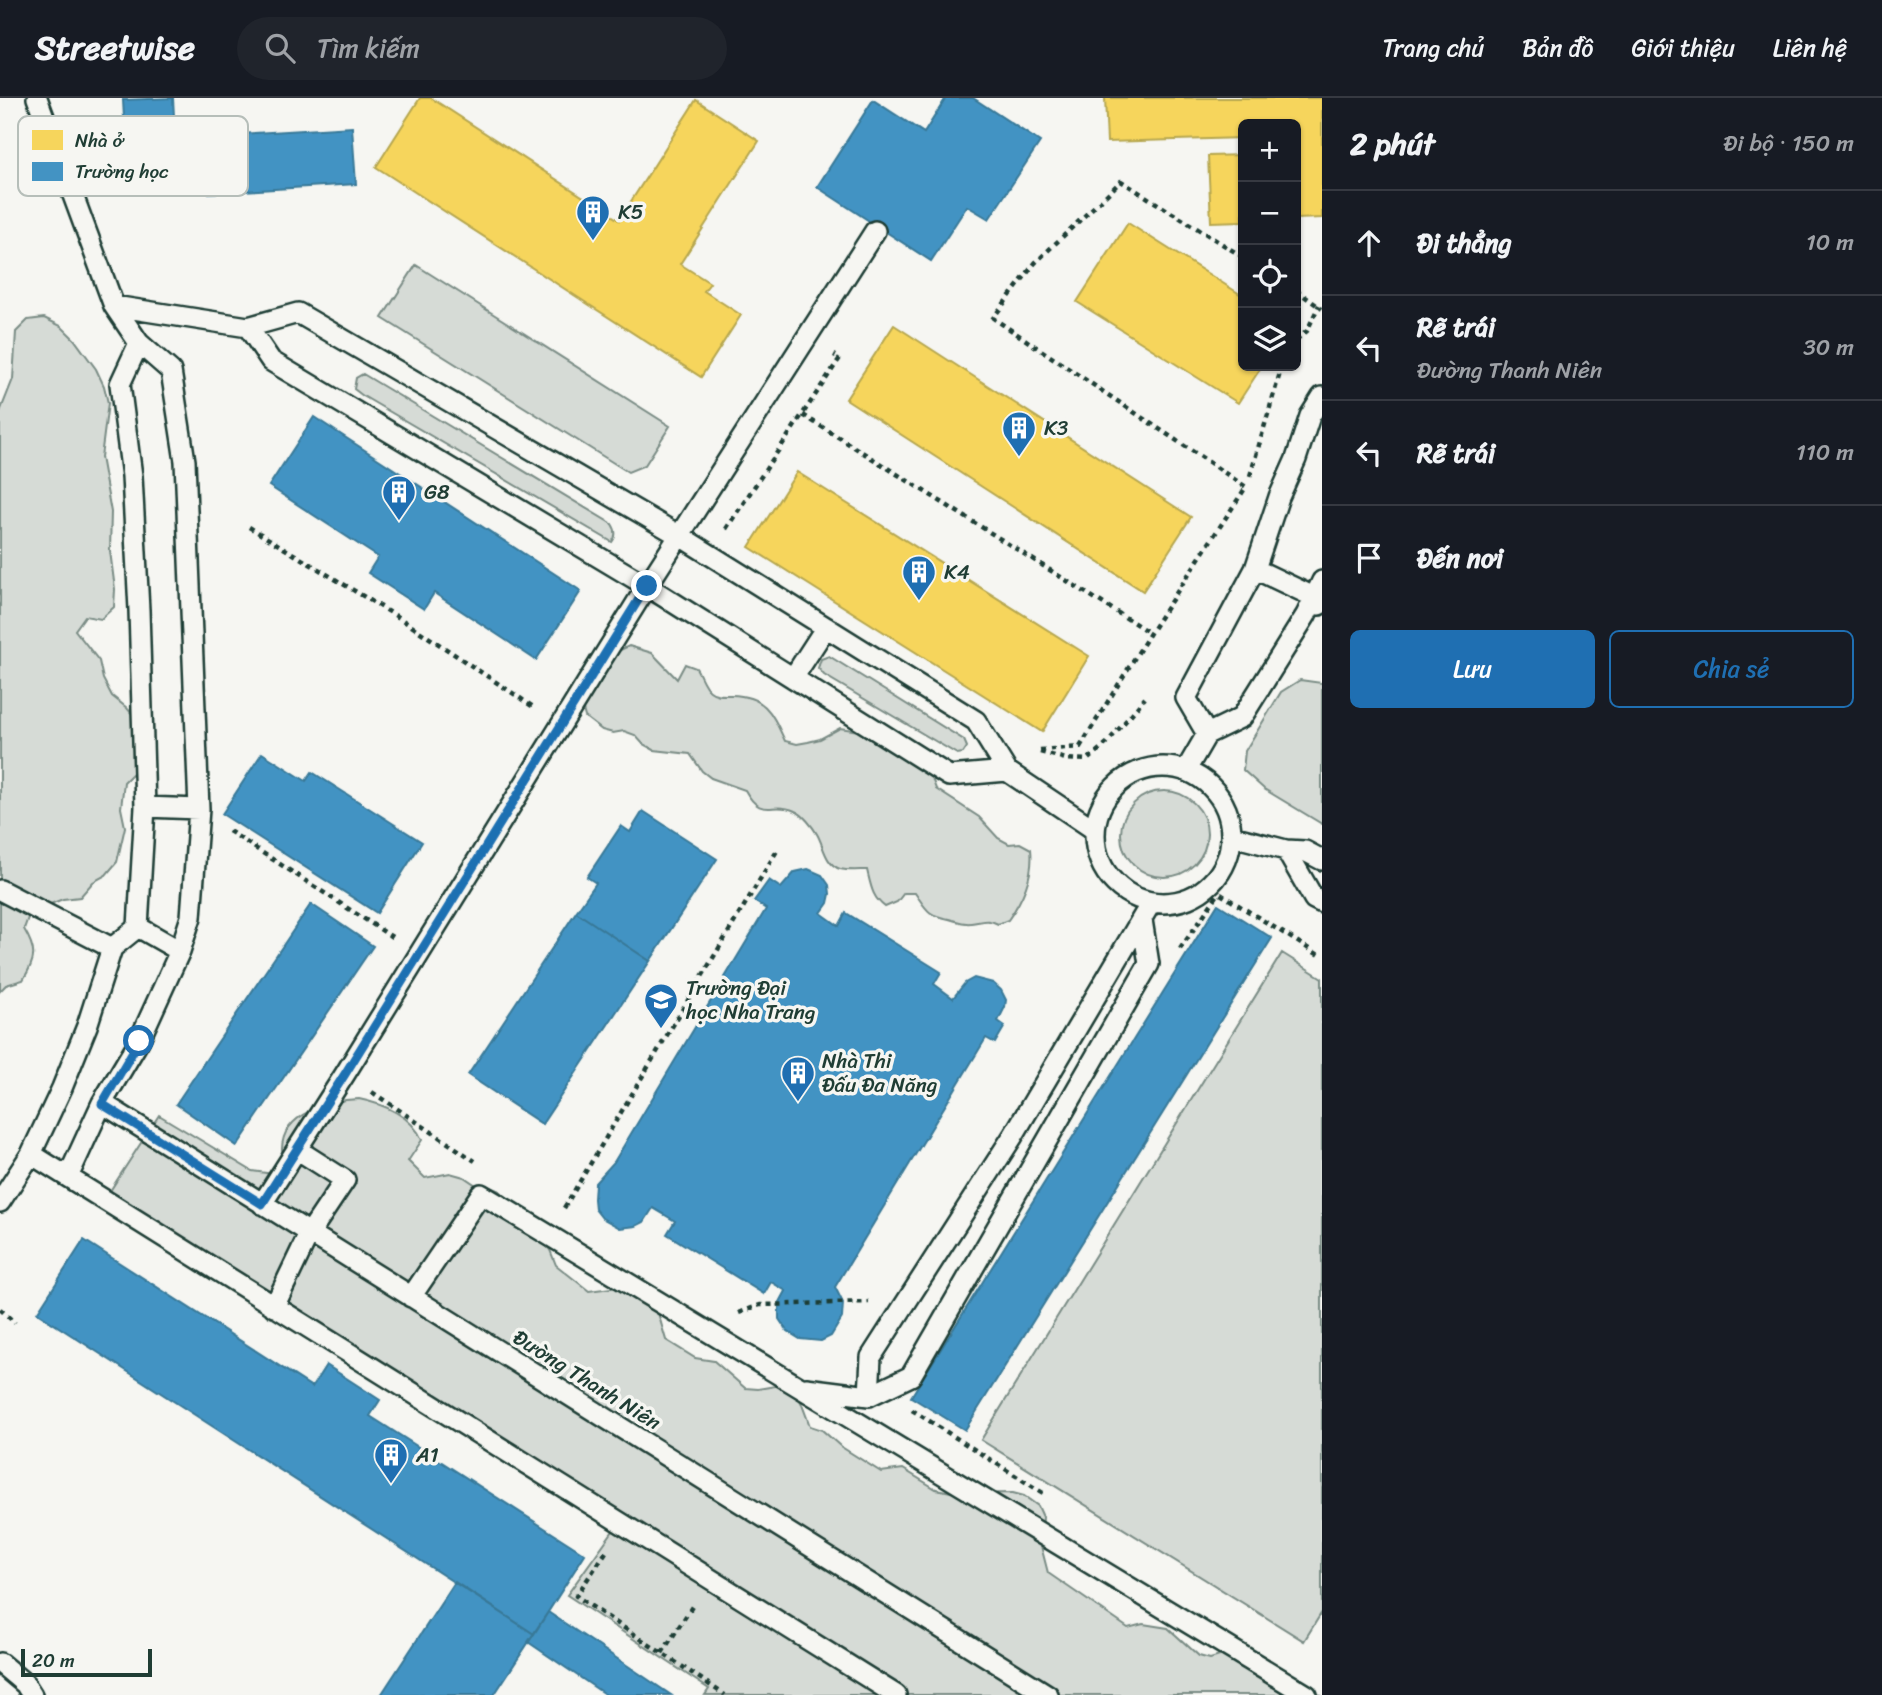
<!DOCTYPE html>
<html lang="vi">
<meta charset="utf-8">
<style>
body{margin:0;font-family:Sriracha,sans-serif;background:#20242c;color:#f1f3f6}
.controls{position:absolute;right:21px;top:21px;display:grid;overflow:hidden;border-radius:10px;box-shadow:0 2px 5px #0004}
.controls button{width:63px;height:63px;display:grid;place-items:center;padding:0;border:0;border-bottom:2px solid #363941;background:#171b24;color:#f1f3f6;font:35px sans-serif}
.scale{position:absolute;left:21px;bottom:18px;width:131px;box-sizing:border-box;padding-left:7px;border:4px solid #1f3d34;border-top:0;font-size:19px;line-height:24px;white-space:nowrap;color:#1f3d34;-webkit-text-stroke:5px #f6f6f2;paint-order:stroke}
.stop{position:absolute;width:21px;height:21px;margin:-16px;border:5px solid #1f6fb2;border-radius:50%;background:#fff}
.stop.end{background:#1f6fb2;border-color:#fff;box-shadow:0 2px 7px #0008}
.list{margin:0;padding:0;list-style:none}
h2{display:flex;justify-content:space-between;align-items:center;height:91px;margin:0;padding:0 28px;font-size:30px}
h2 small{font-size:23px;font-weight:400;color:#9ea1a6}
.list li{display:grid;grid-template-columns:46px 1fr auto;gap:21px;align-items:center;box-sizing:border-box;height:105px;padding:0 28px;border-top:2px solid #363941}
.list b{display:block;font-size:26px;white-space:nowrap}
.list p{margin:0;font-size:23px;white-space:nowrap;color:#9ea1a6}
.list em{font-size:23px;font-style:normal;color:#9ea1a6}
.actions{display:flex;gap:14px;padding:21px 28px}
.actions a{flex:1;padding:16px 0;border:2px solid #1f6fb2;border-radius:10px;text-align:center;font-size:24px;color:#1f6fb2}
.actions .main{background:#1f6fb2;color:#fff}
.icon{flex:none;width:38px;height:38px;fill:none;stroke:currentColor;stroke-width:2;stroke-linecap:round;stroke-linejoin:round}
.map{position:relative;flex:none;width:1322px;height:1597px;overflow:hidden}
header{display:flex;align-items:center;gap:42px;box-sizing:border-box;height:98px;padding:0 35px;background:#171b24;border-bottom:2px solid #363941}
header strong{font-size:33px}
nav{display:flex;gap:38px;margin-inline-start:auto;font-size:24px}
.search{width:490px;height:63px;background:#20242c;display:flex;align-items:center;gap:18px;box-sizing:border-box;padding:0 24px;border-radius:38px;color:#9ea1a6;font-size:26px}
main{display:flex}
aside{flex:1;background:#171b24}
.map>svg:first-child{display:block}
.green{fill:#d6dbd6;stroke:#7a8c85;stroke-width:2}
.homes{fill:#f6d55c;stroke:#b6a750;stroke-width:2}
.schools{fill:#4393c3;stroke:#387998;stroke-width:2}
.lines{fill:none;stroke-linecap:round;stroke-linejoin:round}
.lane-casing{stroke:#1f3d34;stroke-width:24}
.path{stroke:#1f3d34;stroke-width:4.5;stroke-dasharray:5 5;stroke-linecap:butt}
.lane{stroke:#f6f6f2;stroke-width:19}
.route{stroke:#1f6fb2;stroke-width:9}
.labels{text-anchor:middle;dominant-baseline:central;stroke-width:7;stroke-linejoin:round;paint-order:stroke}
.poi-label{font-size:21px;fill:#1f3d34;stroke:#f6f6f2;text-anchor:start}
.street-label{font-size:21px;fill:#1f3d34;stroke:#f6f6f2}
.key{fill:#f6f6f2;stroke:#b6beb9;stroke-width:2}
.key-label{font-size:19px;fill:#1f3d34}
</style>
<header>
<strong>Streetwise</strong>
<div class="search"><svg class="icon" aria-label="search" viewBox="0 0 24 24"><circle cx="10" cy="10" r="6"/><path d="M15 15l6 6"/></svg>Tìm kiếm</div>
<nav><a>Trang chủ</a><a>Bản đồ</a><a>Giới thiệu</a><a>Liên hệ</a></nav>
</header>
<main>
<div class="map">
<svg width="1322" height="1597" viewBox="0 0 1322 1597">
<rect width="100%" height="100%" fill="#f6f6f2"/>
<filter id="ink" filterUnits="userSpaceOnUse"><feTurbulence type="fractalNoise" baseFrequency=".0143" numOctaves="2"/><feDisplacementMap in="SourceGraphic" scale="14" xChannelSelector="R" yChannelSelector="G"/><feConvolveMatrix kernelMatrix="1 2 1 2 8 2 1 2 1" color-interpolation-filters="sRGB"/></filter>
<g filter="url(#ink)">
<!-- green -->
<path class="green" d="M 416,167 L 670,328 L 645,367 L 628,374 L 382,220 Z
M 44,220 L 61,228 L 74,241 L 96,271 L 104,288 L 108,305 L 101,359 L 111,414 L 110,453 L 115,491 L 114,509 L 101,521 L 85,518 L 75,532 L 99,563 L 103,581 L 112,598 L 127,610 L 138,623 L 136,672 L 124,684 L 121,710 L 125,729 L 117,764 L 106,777 L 93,784 L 80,799 L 63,801 L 30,814 L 24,831 C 37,853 36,861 23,882 L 6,887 L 0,893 L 0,314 L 13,281 L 16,234 L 28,222 Z
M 363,276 L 612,426 C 616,432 617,438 612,444 L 363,298 L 354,291 L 356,280 Z
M 629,548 L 652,555 L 677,581 L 685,566 L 696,570 C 700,576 704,589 710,593 C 716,598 724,597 731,597 C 766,598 772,615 785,643 L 797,646 L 808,644 L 820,641 L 840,630 L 865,634 L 930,675 L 936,691 L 979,719 L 998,740 L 1009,746 L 1020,745 L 1031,751 C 1034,777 1023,801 1008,822 L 998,826 C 987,820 982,824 971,825 C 962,826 957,823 949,821 C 927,817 927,812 915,795 L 904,795 L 897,804 L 885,809 C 872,799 871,788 867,772 C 858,772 848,773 840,771 C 825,766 824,748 817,736 C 813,729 803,716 795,713 C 772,702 762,723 745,692 L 711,680 L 702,673 L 690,656 L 654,652 L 643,646 L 635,637 L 624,633 L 613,635 L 602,632 L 585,619 L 582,608 L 606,553 L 618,553 Z
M 829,558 L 964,642 L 967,649 L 963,655 L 957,656 L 824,577 L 818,570 L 821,561 Z
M 1300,582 L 1322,585 L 1322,726 L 1264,691 L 1243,672 L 1245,653 L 1281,594 Z
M1121 736a43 43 0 1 1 86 0a43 43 0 1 1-86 0Z
M 1282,855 L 1322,880 L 1322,1514 L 1304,1543 L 981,1342 Z
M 359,1001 C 384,1006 412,1018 422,1042 L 408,1063 L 425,1080 L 450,1075 L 464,1079 L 476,1087 L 488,1088 L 500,1093 L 510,1102 L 522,1127 L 541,1141 L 550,1152 L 556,1167 L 589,1193 L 626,1188 L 656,1208 L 666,1242 L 695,1260 L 714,1263 L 745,1290 L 758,1291 L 781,1287 L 793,1292 L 801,1304 L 810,1328 L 822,1332 L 840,1348 L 881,1374 L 903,1371 L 936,1391 L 961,1396 L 1013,1395 L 1024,1398 L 1038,1408 L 1043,1419 L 1041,1448 L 1048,1475 L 1128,1530 L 1143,1526 L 1168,1530 L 1199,1558 L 1210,1561 L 1233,1554 L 1312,1596 L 1322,1597 L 705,1597 L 709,1591 L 567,1497 L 620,1423 L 110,1093 L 159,1017 L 252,1073 L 288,1078 C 285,1070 282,1060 282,1051 C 282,1015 331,1002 359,1001 Z"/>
<!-- homes -->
<path class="homes" d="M 420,0 L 431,0 L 619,122 L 696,2 L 759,43 L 680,166 L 710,185 L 704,193 L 741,217 L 701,279 L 376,69 Z
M 1105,0 L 1322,0 L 1322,120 L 1296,121 L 1296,26 L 1243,26 L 1243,40 L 1107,44 Z
M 1243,57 L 1243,123 L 1211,124 L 1208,58 Z
M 1128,125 L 1243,198 L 1243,268 L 1262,268 L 1238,305 L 1077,204 Z
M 894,227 L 1191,419 L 1143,493 L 846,301 Z
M 797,374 L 1089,558 L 1042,634 L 749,449 Z"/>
<!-- schools -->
<path class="schools" d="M 173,0 L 176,55 L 126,57 L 123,2 Z
M 946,0 L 973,0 L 1040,44 L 989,121 L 967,108 L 931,163 L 817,89 L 873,2 L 924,35 Z
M 352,29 L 356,86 L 209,95 L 205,38 Z
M 314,319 L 581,493 L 536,562 L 434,495 L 424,511 L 368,475 L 378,459 L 269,388 Z
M 262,655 L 306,683 L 312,674 L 422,744 L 377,815 L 222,716 Z
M 643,713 L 717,761 L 650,863 L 576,814 L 596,785 L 587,779 L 621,728 L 630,734 Z
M 808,771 L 822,777 L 829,787 L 830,796 L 828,805 L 821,815 L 839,828 L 846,815 L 941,874 L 934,886 L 953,900 L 965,885 L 974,880 L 993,885 L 1001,892 L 1006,902 L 1005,909 L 998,923 L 1005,928 L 995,945 L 986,940 L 835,1189 L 843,1205 L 842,1220 L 831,1238 L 821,1243 L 800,1241 L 787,1233 L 779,1221 L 779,1206 L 786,1193 L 771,1184 L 764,1196 L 667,1136 L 675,1123 L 653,1110 L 644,1124 L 636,1128 L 620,1130 L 602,1120 L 595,1111 L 594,1101 L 595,1085 L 614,1064 L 766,811 L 754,803 L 769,782 L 781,790 L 795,774 Z
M 311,806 L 373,848 L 237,1048 L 176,1006 Z
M 1218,806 L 1272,840 L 965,1332 L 911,1299 Z
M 576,814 L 650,863 L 542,1026 L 468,977 Z
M 84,1142 L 312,1289 L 326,1267 L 380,1302 L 370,1318 L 585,1456 L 534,1536 L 37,1215 Z
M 455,1484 L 534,1536 L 494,1597 L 381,1597 Z
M 548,1514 L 671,1597 L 606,1597 L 528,1544 Z"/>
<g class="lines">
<!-- lane casing -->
<g class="lane-casing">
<path id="lane" d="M 37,0 L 114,208 L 139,245 L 171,273 L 185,363 L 199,711 L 191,819 L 180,853 L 139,943 L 102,1005 L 68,1079
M 114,208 L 248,229 L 298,215 L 680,438 L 976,623 L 1007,673 L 1095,732
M 248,229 L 271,263 L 647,488 L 949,678 L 1007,673
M 1255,471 L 1314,499 L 1319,507
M 793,580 L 826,529
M 1207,636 L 1242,619 L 1306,517 L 1322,483
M1095 737a68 68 0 1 1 136 0a68 68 0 1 1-136 0Z
M 1186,672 L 1207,636 L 1186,600 L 1255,471 L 1279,399 L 1296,361 L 1310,318 L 1322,299
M 145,709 L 199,711
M 1232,738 L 1286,752 L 1305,753 L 1322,762
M 1286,752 L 1314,801 L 1322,805
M 0,792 L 112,850
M 138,829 L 180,853
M 102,1005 L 1048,1597
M 31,1056 L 896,1597
M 0,1104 L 31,1056 L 62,990 L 87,928 L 112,850 L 138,829 L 145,709 L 139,512 L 132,378 L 120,286 L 139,245
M 262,1106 L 345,976 L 647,488 L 875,133
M 411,1199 L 481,1096 L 1307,1597
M 274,1209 L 309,1136 L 345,1082 L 298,1052
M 806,1290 L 869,1298 L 871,1259 L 1013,1038 L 1151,805
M 869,1298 L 911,1278 L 1149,866 L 1142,822
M 0,1565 L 25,1586 L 32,1597"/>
</g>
<!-- path -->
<path class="path" d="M 1243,159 L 1121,83 L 1035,165 L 993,220 L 1246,389
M 1296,192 L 1322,211
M 1296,242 L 1307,233 L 1319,207
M 803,317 L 1150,535
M 1250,378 L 1282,268
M 249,429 L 401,521 L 535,610
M 726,431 L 840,260 L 834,257
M 1040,652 L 1080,649 L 1150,535 L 1244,392
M 1040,654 L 1066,661 L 1087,662 L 1107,645 L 1145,600
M 229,733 L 392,839
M 1180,851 L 1219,795 L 1322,859
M 372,994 L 475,1063
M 564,1110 L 778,751
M 0,1211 L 15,1225
M 739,1215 L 760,1207 L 869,1204
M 912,1312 L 1043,1395
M 606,1454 L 576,1498 L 725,1597
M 662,1555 L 693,1507"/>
<!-- lane -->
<use href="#lane" class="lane"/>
</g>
</g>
<g class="lines" filter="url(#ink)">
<!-- route -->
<path class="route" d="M 139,943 L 102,1006 L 262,1106 L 345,976 L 647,488"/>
</g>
<!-- icons -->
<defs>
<g id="building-pin" transform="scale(1.75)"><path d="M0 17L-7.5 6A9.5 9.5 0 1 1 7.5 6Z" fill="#1f6fb2" stroke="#f6f6f2"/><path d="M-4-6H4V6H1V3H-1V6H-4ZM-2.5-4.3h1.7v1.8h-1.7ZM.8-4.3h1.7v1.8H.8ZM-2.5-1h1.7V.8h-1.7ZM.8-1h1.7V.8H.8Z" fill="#fff"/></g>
<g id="university-pin" transform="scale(1.75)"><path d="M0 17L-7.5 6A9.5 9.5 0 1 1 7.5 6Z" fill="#1f6fb2" stroke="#f6f6f2"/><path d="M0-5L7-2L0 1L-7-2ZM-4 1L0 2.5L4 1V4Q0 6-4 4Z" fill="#fff"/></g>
</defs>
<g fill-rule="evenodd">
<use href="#building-pin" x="593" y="114"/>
<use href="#building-pin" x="1019" y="330"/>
<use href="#building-pin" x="399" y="394"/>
<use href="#building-pin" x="919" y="474"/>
<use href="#university-pin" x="661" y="902"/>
<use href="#building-pin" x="798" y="975"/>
<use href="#building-pin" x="391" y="1357"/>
</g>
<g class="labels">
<!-- poi labels -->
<g class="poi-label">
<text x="618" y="114">K5</text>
<text x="1044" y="330">K3</text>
<text x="424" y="394">G8</text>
<text x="944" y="474">K4</text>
<text x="686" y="890">Trường Đại<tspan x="686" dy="24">học Nha Trang</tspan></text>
<text x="822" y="963">Nhà Thi<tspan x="822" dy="24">Đấu Đa Năng</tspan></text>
<text x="416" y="1357">A1</text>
</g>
<!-- street labels -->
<g class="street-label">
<text transform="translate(587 1282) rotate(32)">Đường Thanh Niên</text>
</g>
</g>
<!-- legend -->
<rect x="18" y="18" width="230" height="80" rx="10" class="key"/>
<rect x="32" y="32" width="31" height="20" fill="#f6d55c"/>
<rect x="32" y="64" width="31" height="19" fill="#4393c3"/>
<g class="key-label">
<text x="75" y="49">Nhà ở</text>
<text x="75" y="80">Trường học</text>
</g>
</svg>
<div class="controls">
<button>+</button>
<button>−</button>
<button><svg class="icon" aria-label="locate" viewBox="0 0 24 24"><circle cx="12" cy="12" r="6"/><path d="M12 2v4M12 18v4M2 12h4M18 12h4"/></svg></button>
<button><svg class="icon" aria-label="layers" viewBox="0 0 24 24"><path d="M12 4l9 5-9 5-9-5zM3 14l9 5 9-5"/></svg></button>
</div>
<div class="scale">20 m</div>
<div class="stop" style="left:139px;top:943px"></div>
<div class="stop end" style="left:647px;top:488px"></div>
</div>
<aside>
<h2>2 phút<small>Đi bộ · 150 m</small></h2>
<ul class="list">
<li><svg class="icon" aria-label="ahead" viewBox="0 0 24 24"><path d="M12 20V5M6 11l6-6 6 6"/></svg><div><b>Đi thẳng</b></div><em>10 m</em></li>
<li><svg class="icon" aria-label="left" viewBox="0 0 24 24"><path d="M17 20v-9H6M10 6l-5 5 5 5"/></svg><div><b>Rẽ trái</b><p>Đường Thanh Niên</p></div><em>30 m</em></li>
<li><svg class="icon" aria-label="left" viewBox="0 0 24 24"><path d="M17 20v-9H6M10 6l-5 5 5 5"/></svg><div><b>Rẽ trái</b></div><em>110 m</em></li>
<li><svg class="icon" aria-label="arrive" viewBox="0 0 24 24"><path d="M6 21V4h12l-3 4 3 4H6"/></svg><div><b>Đến nơi</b></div></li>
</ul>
<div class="actions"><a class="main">Lưu</a><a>Chia sẻ</a></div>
</aside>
</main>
